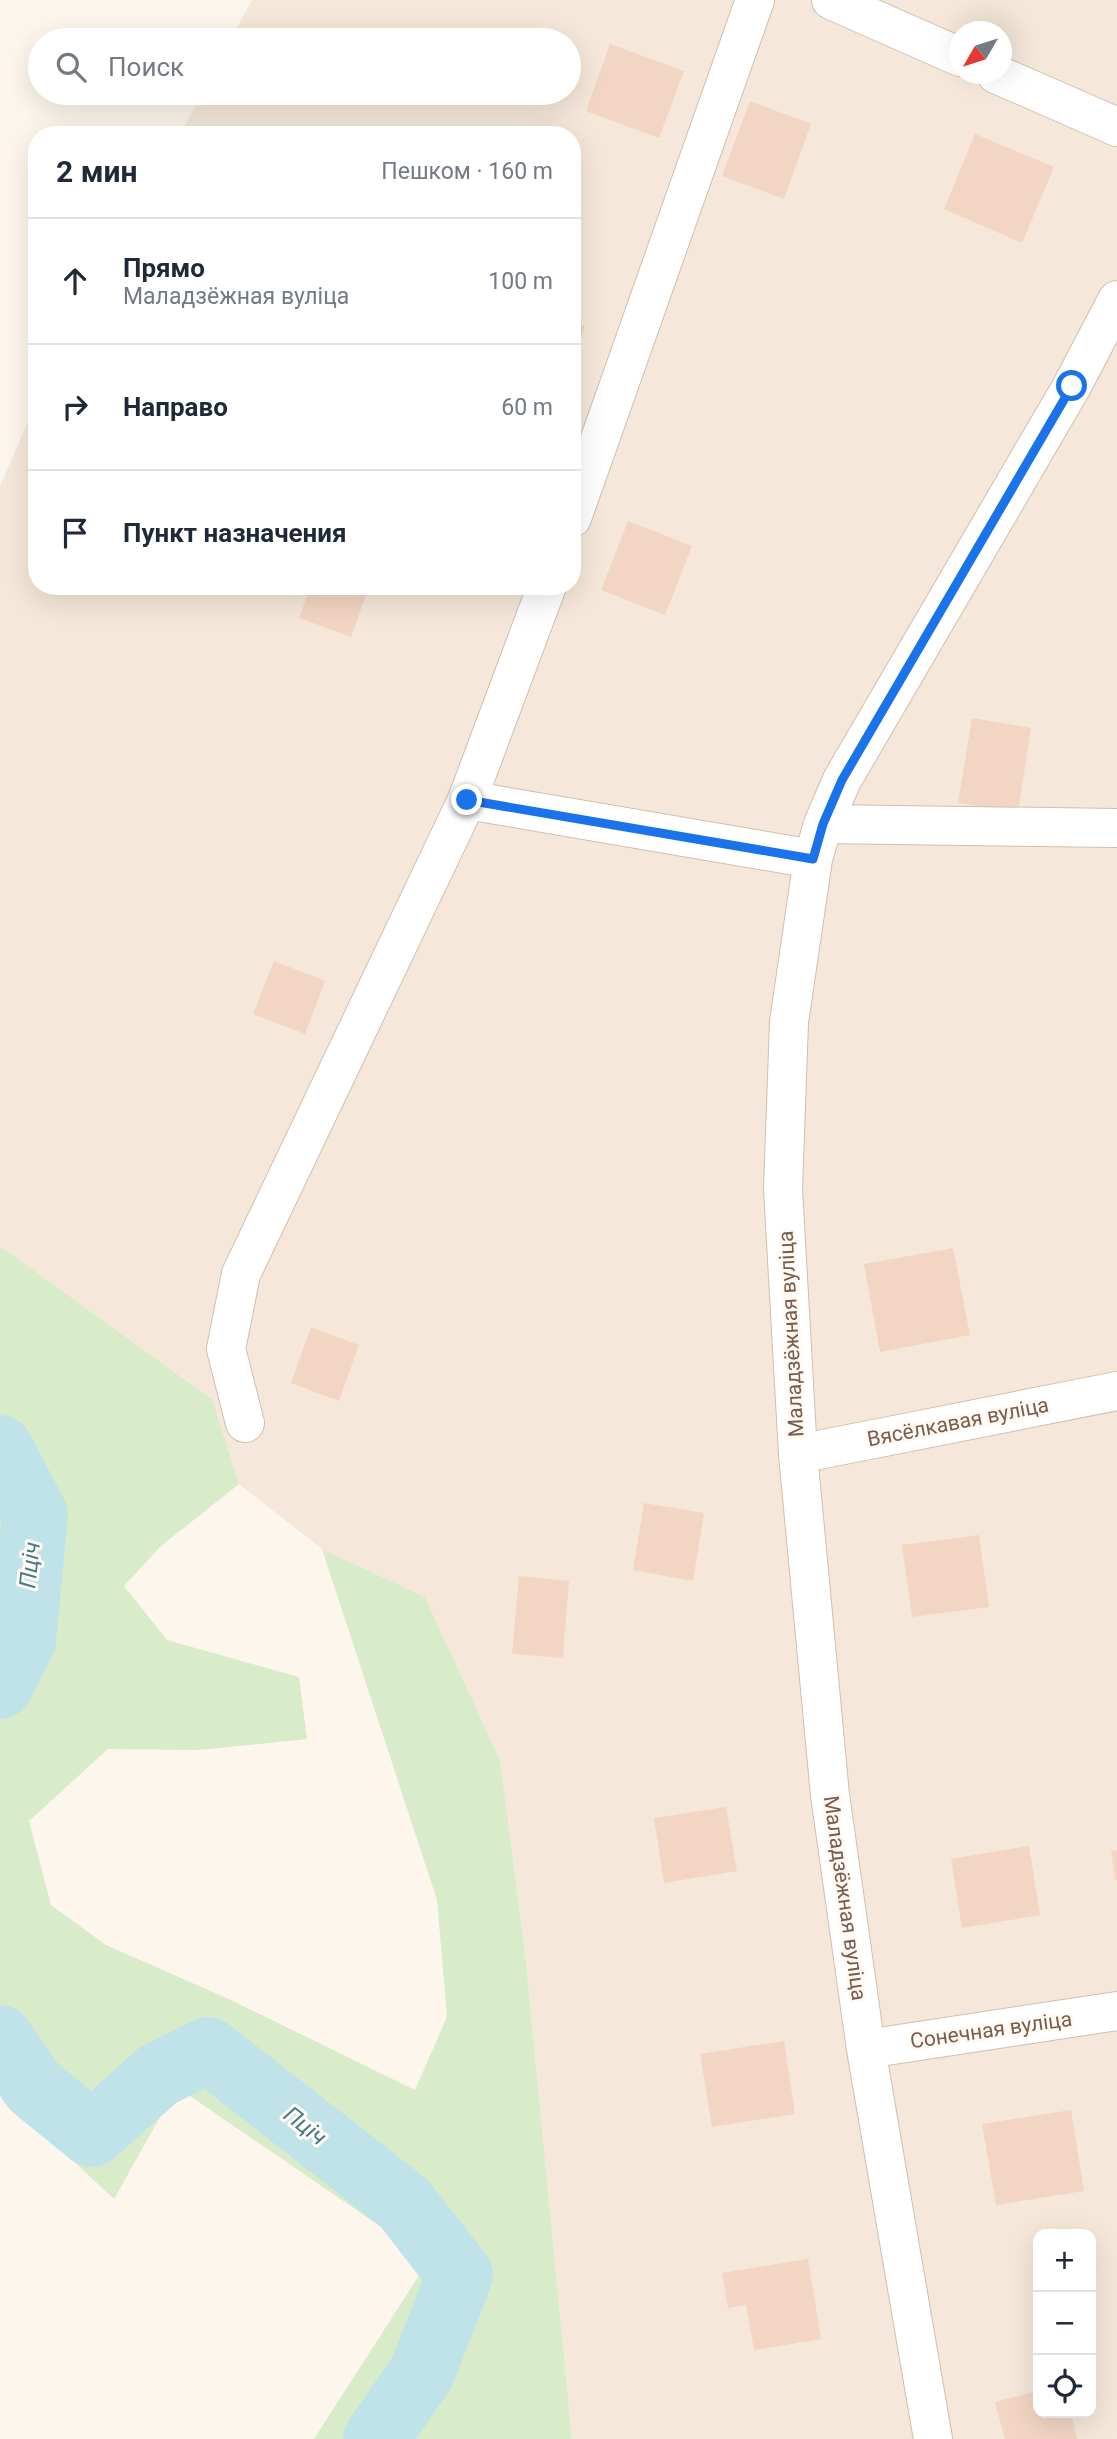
<!DOCTYPE html>
<html lang="ru">
<meta charset="utf-8">
<style>
body{margin:0;font-family:Roboto,sans-serif;background:#f2f2f3;color:#1f2937}
.controls{position:absolute;right:21px;bottom:21px;display:grid;overflow:hidden;border-radius:14px;box-shadow:0 7px 28px #0002}
.controls button{width:63px;height:63px;display:grid;place-items:center;padding:0;border:0;border-bottom:2px solid #e0e1e3;background:#fff;color:#1f2937;font:35px sans-serif}
.compass{position:absolute;left:949px;top:21px;width:63px;height:63px;border-radius:50%;background:#fff;box-shadow:0 7px 28px #0002;rotate:231deg}
.stop{position:absolute;width:21px;height:21px;margin:-16px;border:5px solid #1a73e8;border-radius:50%;background:#fff}
.stop.end{background:#1a73e8;border-color:#fff;box-shadow:0 2px 7px #0008}
.list{margin:0;padding:0;list-style:none}
h2{display:flex;justify-content:space-between;align-items:center;height:91px;margin:0;padding:0 28px;font-size:30px}
h2 small{font-size:23px;font-weight:400;color:#747a83}
.list li{display:grid;grid-template-columns:46px 1fr auto;gap:21px;align-items:center;box-sizing:border-box;height:126px;padding:0 28px;border-top:2px solid #e0e1e3}
.list b{display:block;font-size:26px;white-space:nowrap}
.list p{margin:0;font-size:23px;white-space:nowrap;color:#747a83}
.list em{font-size:23px;font-style:normal;color:#747a83}
.icon{flex:none;width:38px;height:38px;fill:none;stroke:currentColor;stroke-width:2;stroke-linecap:round;stroke-linejoin:round}
.map{position:relative;flex:none;width:1117px;height:2439px;overflow:hidden}
.search{position:absolute;background:#fff;box-shadow:0 7px 28px #0002;left:28px;top:28px;width:553px;height:77px;display:flex;align-items:center;gap:18px;box-sizing:border-box;padding:0 24px;border-radius:38px;color:#747a83;font-size:26px}
.panel{position:absolute;background:#fff;box-shadow:0 7px 28px #0002;left:28px;top:126px;width:553px;height:469px;border-radius:28px}
.map>svg:first-child{display:block}
.residential{fill:#f5e8da;fill-rule:evenodd}
.green{fill:#d8ecc9}
.lines{fill:none;stroke-linecap:round;stroke-linejoin:round}
.river{stroke:#bfe3e8;stroke-width:66}
.building{fill:#f3d5c3}
.minor-casing{stroke:#d1beb0;stroke-width:40}
.minor{stroke:#fff;stroke-width:38}
.route{stroke:#1a73e8;stroke-width:9}
.labels{text-anchor:middle;dominant-baseline:central;stroke-width:6;stroke-linejoin:round;paint-order:stroke}
.street-label{font-size:21px;fill:#7a5c4d;stroke:#fffaf3}
.water-label{font-size:23px;font-style:italic;fill:#437c86;stroke:#fffaf3}
</style>
<div class="map">
<svg width="1117" height="2439" viewBox="0 0 1117 2439">
<rect width="100%" height="100%" fill="#fdf6ec"/>
<!-- residential -->
<path class="residential" d="M 252,0 L 1117,0 L 1117,2439 L 572,2439 L 525,1951 L 500,1760 L 425,1597 L 322,1549 L 239,1484 L 211,1398 L 0,1246 L 0,486 L 37,401 L 37,586 L 572,586 L 572,135 L 180,135 L 202,93 L 569,93 L 569,40 L 230,40 ZM 960,32 L 1002,32 L 1002,74 L 960,74 ZM 1038,2234 L 1091,2234 L 1091,2413 L 1038,2413 Z"/>
<!-- green -->
<path class="green" d="M 0,1246 L 212,1399 L 239,1484 L 161,1546 L 124,1586 L 167,1640 L 299,1677 L 307,1739 L 199,1750 L 108,1749 L 29,1821 L 51,1905 L 106,1945 L 231,2000 L 415,2090 L 447,2017 L 437,1900 L 322,1549 L 425,1597 L 500,1760 L 525,1951 L 572,2439 L 314,2439 L 429,2260 L 177,2087 L 114,2199 L 0,2093 Z"/>
<g class="lines">
<!-- river -->
<path class="river" d="M 0,1448 L 35,1515 L 23,1641 L 0,1686
M 0,2038 L 34,2087 L 92,2134 L 158,2075 L 208,2050 L 404,2203 L 460,2275 L 422,2372 L 376,2439"/>
</g>
<!-- building -->
<path class="building" d="M 610,44 L 684,71 L 659,138 L 586,111 Z
M 750,101 L 811,124 L 784,199 L 722,176 Z
M 975,134 L 1054,167 L 1022,243 L 944,209 Z
M 572,321 L 585,326 L 573,358 L 572,358 Z
M 628,521 L 692,546 L 665,615 L 601,590 Z
M 311,586 L 369,586 L 351,637 L 299,618 Z
M 972,718 L 1031,728 L 1018,812 L 958,803 Z
M 274,961 L 325,981 L 305,1034 L 253,1014 Z
M 953,1248 L 970,1335 L 880,1352 L 864,1264 Z
M 311,1327 L 359,1345 L 339,1401 L 291,1383 Z
M 644,1503 L 704,1513 L 693,1581 L 633,1570 Z
M 979,1535 L 989,1607 L 912,1617 L 902,1545 Z
M 519,1576 L 569,1581 L 563,1658 L 512,1654 Z
M 726,1807 L 737,1871 L 664,1883 L 654,1818 Z
M 1029,1846 L 1040,1915 L 962,1928 L 951,1859 Z
M 1117,1850 L 1117,1880 L 1115,1880 L 1111,1851 Z
M 784,2041 L 795,2114 L 712,2127 L 700,2054 Z
M 1071,2110 L 1084,2191 L 996,2205 L 982,2124 Z
M 808,2259 L 821,2339 L 754,2350 L 746,2305 L 728,2308 L 722,2273 Z
M 1038,2391 L 1038,2413 L 1071,2413 L 1077,2439 L 1005,2439 L 995,2402 Z"/>
<g class="lines">
<!-- minor casing -->
<g class="minor-casing">
<path id="minor" d="M 831,0 L 960,57
M 996,74 L 1117,127
M 572,518 L 755,0
M 467,800 L 813,859
M 823,824 L 1117,828
M 245,1423 L 226,1349 L 241,1274 L 467,800 L 547,586
M 798,1454 L 1117,1391
M 866,2049 L 1117,2011
M 933,2439 L 866,2049 L 830,1795 L 798,1454 L 783,1189 L 789,1022 L 813,859 L 823,824 L 842,780 L 1072,386 L 1117,300"/>
</g>
<!-- minor -->
<use href="#minor" class="minor"/>
</g>
<g class="lines">
<!-- route -->
<path class="route" d="M 467,800 L 813,859 L 823,824 L 842,780 L 1072,386"/>
</g>
<g class="labels">
<!-- street labels -->
<g class="street-label">
<text transform="translate(791 1334) rotate(-93)">Маладзёжная вуліца</text>
<text transform="translate(958 1422) rotate(-11)">Вясёлкавая вуліца</text>
<text transform="translate(845 1898) rotate(82)">Маладзёжная вуліца</text>
<text transform="translate(991 2030) rotate(-8)">Сонечная вуліца</text>
</g>
<!-- water labels -->
<g class="water-label">
<text transform="translate(30 1565) rotate(-84)">Пціч</text>
<text transform="translate(305 2126) rotate(38)">Пціч</text>
</g>
</g>
</svg>
<div class="controls">
<button>+</button>
<button>−</button>
<button><svg class="icon" aria-label="locate" viewBox="0 0 24 24"><circle cx="12" cy="12" r="6"/><path d="M12 2v4M12 18v4M2 12h4M18 12h4"/></svg></button>
</div>
<svg class="compass" viewBox="-18 -18 36 36"><path d="M0-13l5 13h-10z" fill="#e53935"/><path d="M0 13l5-13h-10z" fill="#747a83"/></svg>
<div class="stop" style="left:1072px;top:386px"></div>
<div class="stop end" style="left:467px;top:800px"></div>
<div class="search"><svg class="icon" aria-label="search" viewBox="0 0 24 24"><circle cx="10" cy="10" r="6"/><path d="M15 15l6 6"/></svg>Поиск</div>
<section class="panel">
<h2>2 мин<small>Пешком · 160 m</small></h2>
<ul class="list">
<li><svg class="icon" aria-label="ahead" viewBox="0 0 24 24"><path d="M12 20V5M6 11l6-6 6 6"/></svg><div><b>Прямо</b><p>Маладзёжная вуліца</p></div><em>100 m</em></li>
<li><svg class="icon" aria-label="right" viewBox="0 0 24 24"><path d="M7 20v-9h11M14 6l5 5-5 5"/></svg><div><b>Направо</b></div><em>60 m</em></li>
<li><svg class="icon" aria-label="arrive" viewBox="0 0 24 24"><path d="M6 21V4h12l-3 4 3 4H6"/></svg><div><b>Пункт назначения</b></div></li>
</ul>
</section>
</div>
